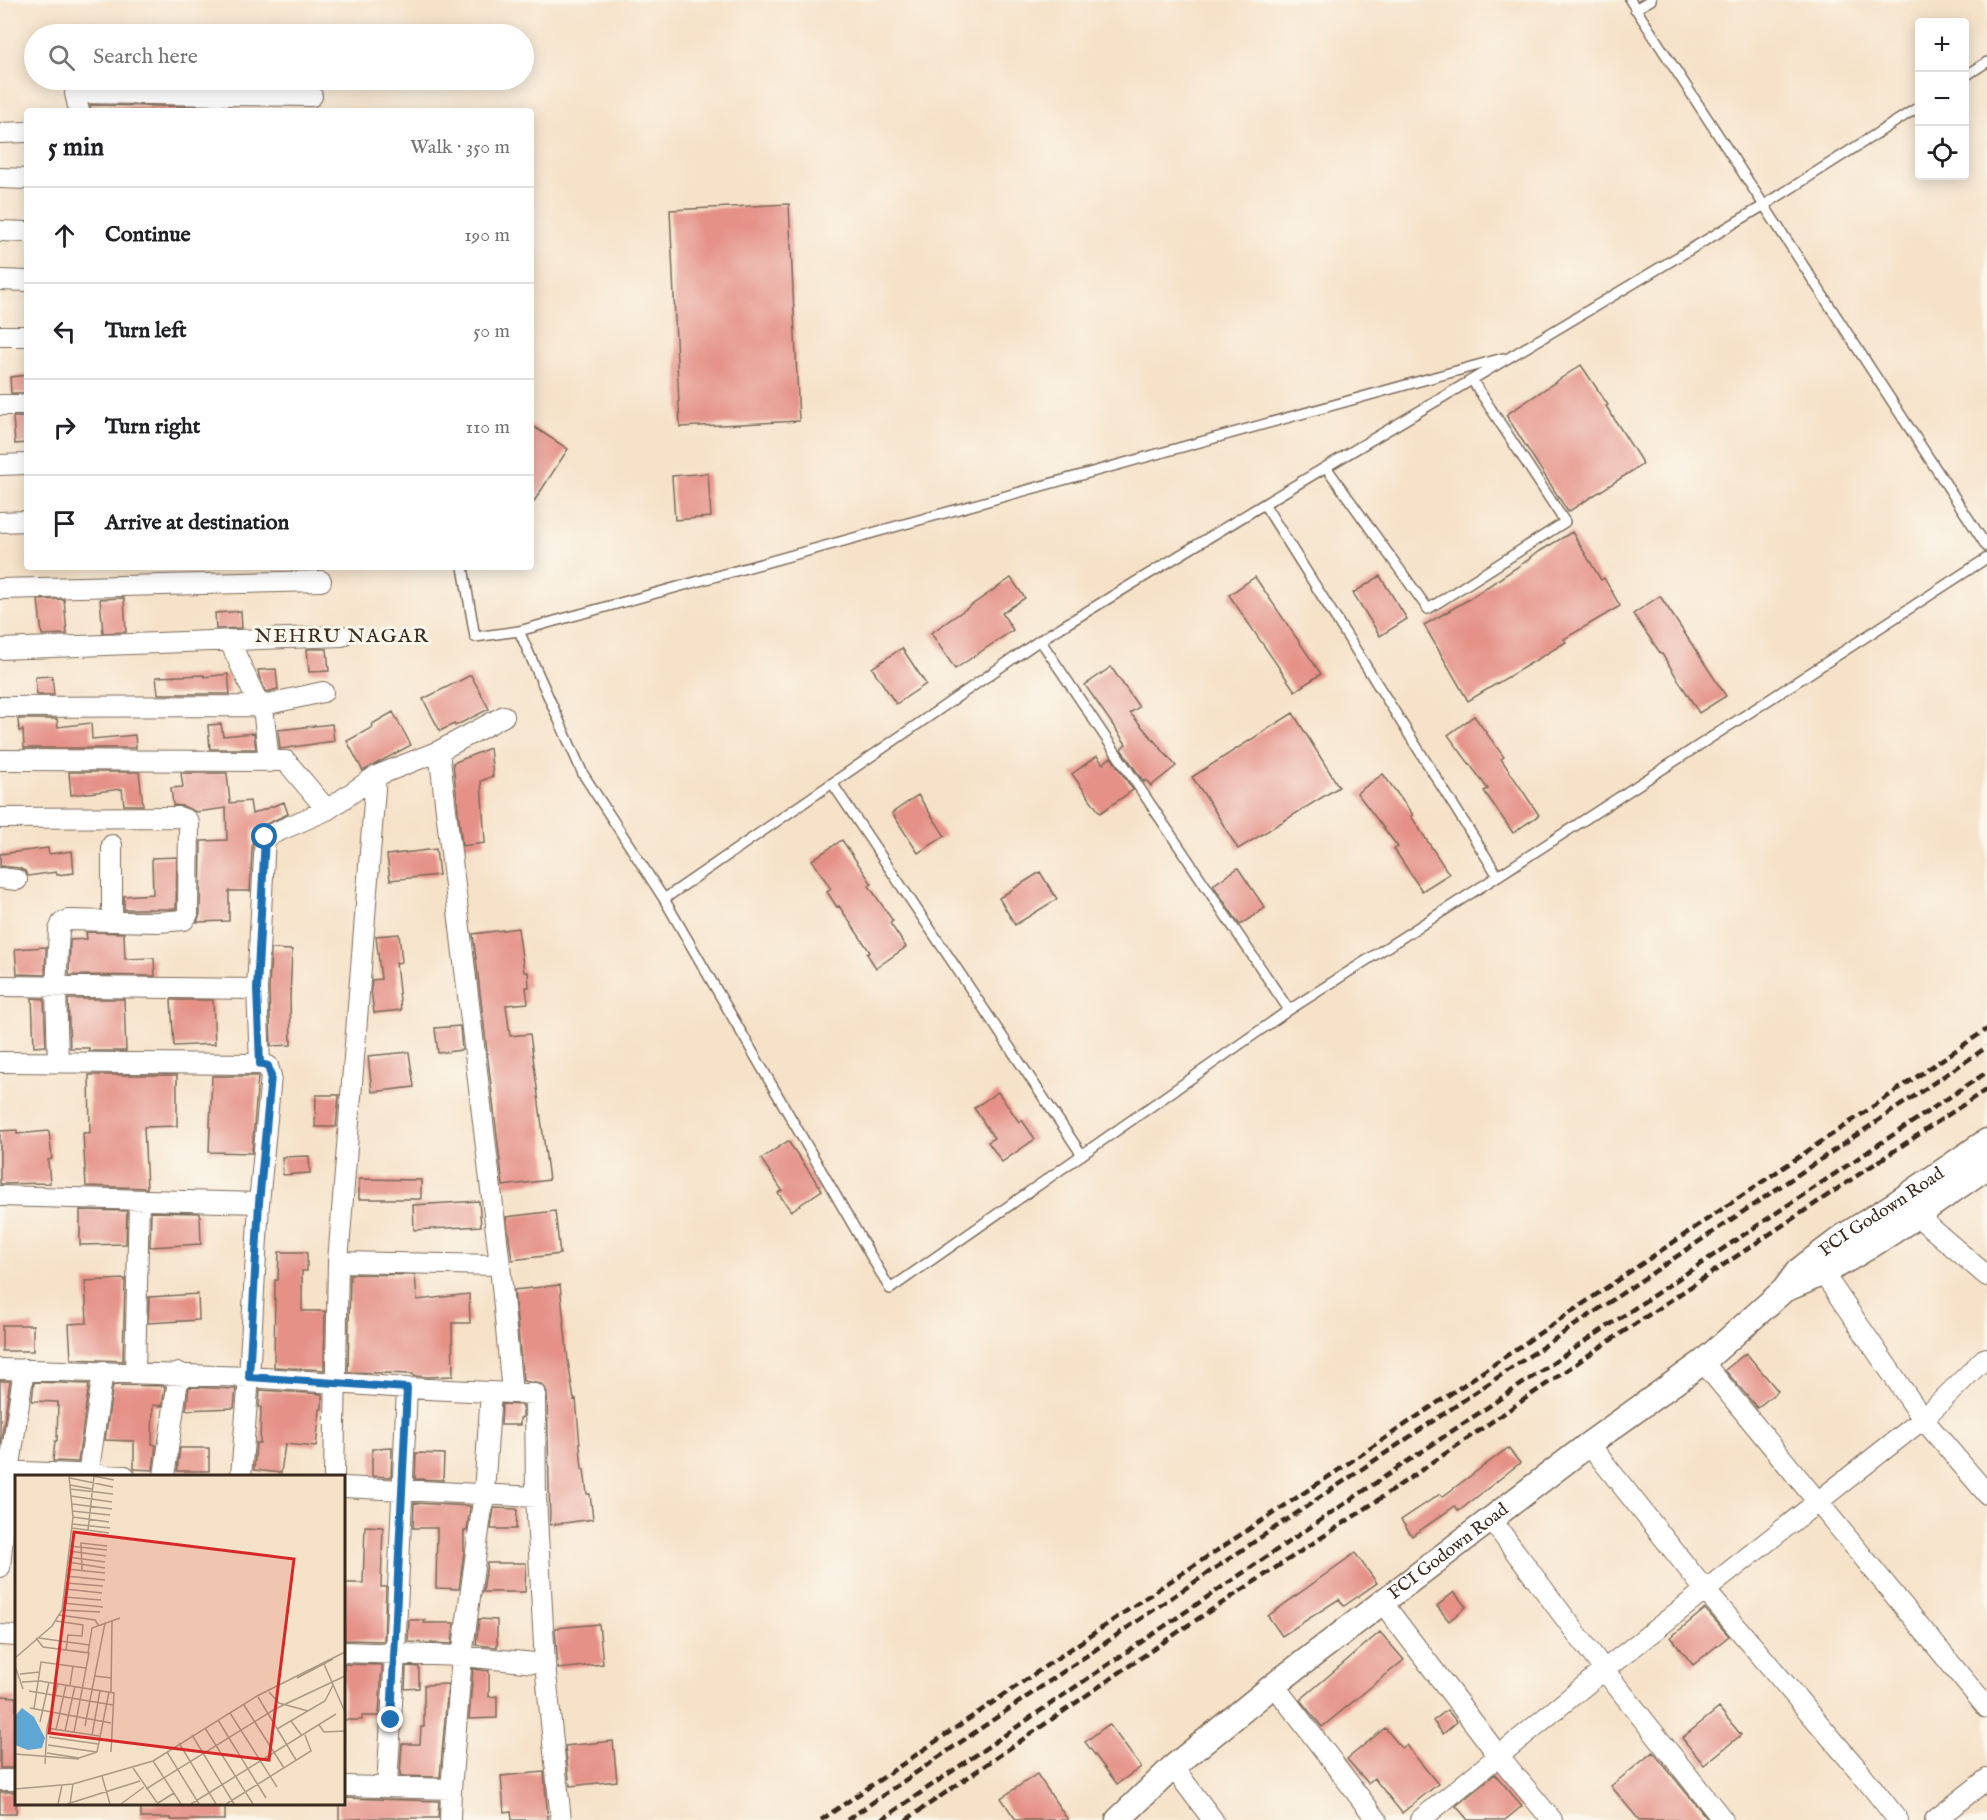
<!DOCTYPE html>
<meta charset="utf-8">
<style>
body{margin:0;font-family:"IM FELL English",serif;background:#f2f2f2;color:#202124}
.controls{position:absolute;right:18px;top:18px;display:grid;overflow:hidden;border-radius:6px;box-shadow:0 3px 15px #0003}
.controls button{width:54px;height:54px;display:grid;place-items:center;padding:0;border:0;border-bottom:2px solid #e0e0e0;background:#fff;color:#202124;font:30px sans-serif}
.stop{position:absolute;width:18px;height:18px;margin:-14px;border:4px solid #1f6fb2;border-radius:50%;background:#fff}
.stop.end{background:#1f6fb2;border-color:#fff;box-shadow:0 2px 6px #0008}
.list{margin:0;padding:0;list-style:none}
h2{display:flex;justify-content:space-between;align-items:center;height:78px;margin:0;padding:0 24px;font-size:26px}
h2 small{font-size:20px;font-weight:400;color:#757577}
.list li{display:grid;grid-template-columns:39px 1fr auto;gap:18px;align-items:center;box-sizing:border-box;height:96px;padding:0 24px;border-top:2px solid #e0e0e0}
.list b{display:block;font-size:22px;white-space:nowrap}
.list em{font-size:20px;font-style:normal;color:#757577}
.icon{flex:none;width:33px;height:33px;fill:none;stroke:currentColor;stroke-width:2;stroke-linecap:round;stroke-linejoin:round}
.map{position:relative;flex:none;width:1987px;height:1820px;overflow:hidden}
.search{position:absolute;background:#fff;box-shadow:0 3px 15px #0003;left:24px;top:24px;width:510px;height:66px;display:flex;align-items:center;gap:15px;box-sizing:border-box;padding:0 21px;border-radius:33px;color:#757577;font-size:22px}
.panel{position:absolute;background:#fff;box-shadow:0 3px 15px #0003;left:24px;top:108px;width:510px;height:462px;border-radius:6px}
.map>svg:first-child{display:block}
.building{fill:#e59187}
.lines{fill:none;stroke-linecap:round;stroke-linejoin:round}
.service-casing{stroke:#7c6a5a;stroke-width:12}
.minor-casing{stroke:#7c6a5a;stroke-width:22}
.tertiary-casing{stroke:#7c6a5a;stroke-width:27}
.service{stroke:#fff;stroke-width:9}
.minor{stroke:#fff;stroke-width:20}
.tertiary{stroke:#fff;stroke-width:24}
.rail{stroke:#3b2a1e;stroke-width:4.5;stroke-dasharray:9 4.5;stroke-linecap:butt}
.route{stroke:#1f6fb2;stroke-width:8}
.labels{text-anchor:middle;dominant-baseline:central;stroke-width:6;stroke-linejoin:round;paint-order:stroke}
.street-label{font-size:18px;fill:#3b2a1e;stroke:#fbf7ec}
.neighbourhood-label{font-size:20px;letter-spacing:1.5px;fill:#3b2a1e;stroke:#fbf7ec}
.inset-road{fill:none;stroke:#ab9885;stroke-width:1.5}
.view{fill:#d62828;fill-opacity:0.15;stroke:#d62828;stroke-width:3}
.inset-edge{fill:none;stroke:#3b2a1e;stroke-width:3}
</style>
<div class="map">
<svg width="1987" height="1820" viewBox="0 0 1987 1820">
<rect width="100%" height="100%" fill="#fbf7ec"/>
<filter id="ink" filterUnits="userSpaceOnUse"><feTurbulence type="fractalNoise" baseFrequency=".0167" numOctaves="2"/><feDisplacementMap in="SourceGraphic" scale="12" xChannelSelector="R" yChannelSelector="G"/><feConvolveMatrix kernelMatrix="1 2 1 2 8 2 1 2 1" color-interpolation-filters="sRGB"/></filter>
<filter id="wash" filterUnits="userSpaceOnUse"><feTurbulence type="fractalNoise" baseFrequency=".008" numOctaves="4" result="noise"/><feDisplacementMap in="SourceGraphic" scale="24" xChannelSelector="R" yChannelSelector="G"/><feGaussianBlur stdDeviation="1.35" result="paint"/><feColorMatrix in="noise" values="0 0 0 0 0 0 0 0 0 0 0 0 0 0 0 0 0 1.4 0 .05"/><feComposite in="paint" operator="in"/></filter>
<g filter="url(#wash)">
<rect width="100%" height="100%" fill="#f6e2c9"/>
<g id="blocks">
<!-- building -->
<path class="building" d="M 86,80 L 220,80 L 221,83 L 87,81 Z
M 90,105 L 223,107 L 223,111 L 91,111 Z
M 789,204 L 799,421 L 680,427 L 670,210 Z
M 1581,365 L 1608,405 L 1606,406 L 1643,464 L 1568,512 L 1506,415 Z
M 27,375 L 27,393 L 11,393 L 10,377 Z
M 13,417 L 27,417 L 27,443 L 15,444 Z
M 531,425 L 568,449 L 531,506 Z
M 708,473 L 711,517 L 675,520 L 672,476 Z
M 1572,532 L 1601,580 L 1604,578 L 1620,606 L 1564,639 L 1566,642 L 1468,701 L 1424,625 L 1466,601 L 1531,558 L 1530,557 Z
M 1380,576 L 1407,619 L 1380,636 L 1353,593 Z
M 1255,577 L 1321,674 L 1295,691 L 1229,595 Z
M 1011,578 L 1025,598 L 1002,613 L 1013,630 L 955,669 L 931,633 Z
M 1660,596 L 1726,696 L 1699,713 L 1662,654 L 1661,654 L 1633,614 Z
M 124,598 L 126,632 L 103,633 L 100,599 Z
M 64,599 L 67,634 L 42,635 L 38,600 Z
M 241,611 L 242,628 L 216,629 L 215,613 Z
M 902,648 L 926,684 L 896,704 L 872,668 Z
M 307,649 L 327,649 L 329,671 L 309,672 Z
M 1111,667 L 1139,707 L 1130,713 L 1176,766 L 1151,786 L 1146,780 L 1144,782 L 1121,749 L 1126,744 L 1085,685 Z
M 276,669 L 278,689 L 266,692 L 259,676 L 258,670 Z
M 228,674 L 230,694 L 158,694 L 156,677 L 204,675 L 204,677 Z
M 471,675 L 489,709 L 455,726 L 454,724 L 440,731 L 423,699 Z
M 52,676 L 54,695 L 37,695 L 35,677 Z
M 393,712 L 411,745 L 363,771 L 347,741 L 373,727 L 372,724 Z
M 1293,713 L 1339,787 L 1238,849 L 1210,803 L 1192,777 Z
M 1474,716 L 1504,757 L 1501,759 L 1539,815 L 1513,833 L 1484,791 L 1488,789 L 1448,735 Z
M 18,719 L 57,719 L 58,727 L 91,723 L 92,739 L 135,735 L 136,748 L 24,748 L 23,730 L 19,731 Z
M 221,724 L 223,736 L 254,733 L 256,749 L 210,749 L 208,725 Z
M 332,724 L 334,741 L 280,749 L 278,730 Z
M 490,748 L 493,776 L 481,781 L 485,843 L 462,846 L 453,763 Z
M 1097,756 L 1103,764 L 1111,757 L 1133,790 L 1100,813 L 1072,774 Z
M 69,772 L 139,772 L 143,805 L 124,805 L 122,789 L 71,795 Z
M 181,773 L 227,773 L 230,803 L 250,801 L 252,814 L 284,802 L 288,814 L 253,830 L 250,891 L 229,891 L 229,921 L 197,922 L 200,914 L 201,841 L 227,840 L 226,808 L 196,812 L 183,806 L 173,805 L 171,788 L 183,787 Z
M 1383,774 L 1413,815 L 1411,816 L 1449,874 L 1422,891 L 1394,849 L 1398,847 L 1357,793 Z
M 918,795 L 945,836 L 918,853 L 892,813 Z
M 842,840 L 872,884 L 869,886 L 893,921 L 890,923 L 906,947 L 876,968 L 867,954 L 870,952 L 839,906 L 837,907 L 827,892 L 831,889 L 812,860 Z
M 48,848 L 49,854 L 72,851 L 74,873 L 57,875 L 56,872 L 28,876 L 25,871 L 19,868 L 0,866 L 0,854 Z
M 436,849 L 439,875 L 390,880 L 387,855 Z
M 177,857 L 176,909 L 124,909 L 124,896 L 153,894 L 152,858 Z
M 1238,868 L 1265,908 L 1240,925 L 1213,885 Z
M 1040,872 L 1057,899 L 1015,925 L 999,898 Z
M 518,928 L 524,972 L 528,972 L 529,987 L 526,987 L 528,1003 L 506,1005 L 510,1036 L 530,1034 L 549,1180 L 503,1186 L 473,934 Z
M 86,932 L 124,933 L 125,959 L 154,958 L 155,976 L 69,975 L 70,940 L 87,939 Z
M 399,934 L 402,962 L 396,963 L 401,1010 L 374,1013 L 371,990 L 372,980 L 381,979 L 376,936 Z
M 46,947 L 45,975 L 17,974 L 15,949 Z
M 271,949 L 292,950 L 290,998 L 291,1045 L 271,1046 L 269,990 Z
M 32,998 L 44,999 L 46,1046 L 34,1047 Z
M 68,999 L 124,999 L 126,1051 L 89,1051 L 89,1048 L 70,1048 Z
M 171,1000 L 213,1000 L 215,1044 L 174,1046 Z
M 460,1026 L 462,1050 L 438,1053 L 435,1028 Z
M 409,1052 L 414,1087 L 372,1092 L 368,1056 Z
M 89,1075 L 177,1075 L 177,1126 L 144,1127 L 147,1188 L 86,1186 L 83,1133 L 90,1133 Z
M 212,1076 L 258,1076 L 252,1153 L 209,1152 Z
M 998,1092 L 1019,1122 L 1022,1120 L 1035,1139 L 1002,1162 L 988,1142 L 994,1138 L 974,1108 Z
M 316,1095 L 339,1095 L 336,1127 L 315,1127 Z
M 17,1130 L 17,1134 L 49,1131 L 52,1159 L 48,1160 L 50,1183 L 0,1184 L 0,1131 Z
M 788,1141 L 822,1190 L 791,1211 L 778,1193 L 782,1190 L 761,1159 Z
M 309,1156 L 310,1173 L 283,1175 L 282,1157 Z
M 359,1179 L 421,1180 L 421,1199 L 359,1199 Z
M 479,1201 L 481,1226 L 414,1230 L 413,1205 Z
M 80,1210 L 127,1211 L 126,1244 L 80,1245 Z
M 555,1211 L 560,1254 L 512,1260 L 506,1217 Z
M 151,1212 L 200,1213 L 201,1244 L 150,1247 Z
M 279,1252 L 307,1252 L 307,1271 L 302,1271 L 302,1311 L 325,1311 L 324,1370 L 274,1367 L 275,1280 L 278,1280 Z
M 350,1274 L 415,1275 L 417,1300 L 469,1294 L 470,1323 L 452,1323 L 453,1376 L 428,1377 L 413,1376 L 413,1374 L 348,1372 Z
M 125,1279 L 123,1361 L 71,1359 L 69,1324 L 87,1323 L 85,1281 Z
M 560,1285 L 568,1361 L 574,1400 L 576,1399 L 582,1469 L 584,1469 L 587,1494 L 590,1494 L 593,1519 L 550,1525 L 547,1393 L 545,1388 L 541,1384 L 523,1381 L 514,1290 Z
M 198,1294 L 199,1320 L 148,1323 L 149,1297 Z
M 2,1325 L 33,1325 L 33,1351 L 2,1351 Z
M 1746,1353 L 1778,1391 L 1757,1408 L 1725,1370 Z
M 0,1381 L 10,1381 L 0,1451 Z
M 34,1382 L 89,1384 L 78,1462 L 53,1461 L 55,1441 L 57,1441 L 58,1402 L 32,1401 Z
M 113,1385 L 165,1386 L 162,1406 L 153,1405 L 152,1444 L 156,1445 L 153,1470 L 134,1469 L 134,1441 L 105,1440 Z
M 189,1387 L 236,1389 L 234,1408 L 186,1410 Z
M 260,1390 L 322,1394 L 322,1409 L 320,1409 L 316,1447 L 285,1444 L 281,1473 L 254,1470 L 256,1443 L 260,1443 L 261,1407 L 259,1407 Z
M 502,1404 L 523,1405 L 523,1417 L 520,1418 L 520,1425 L 501,1425 Z
M 180,1448 L 209,1448 L 209,1471 L 177,1471 Z
M 392,1448 L 391,1477 L 372,1476 L 372,1449 Z
M 1508,1448 L 1520,1463 L 1459,1511 L 1455,1506 L 1412,1536 L 1401,1520 L 1440,1494 L 1442,1497 Z
M 416,1453 L 444,1454 L 443,1480 L 415,1479 Z
M 414,1503 L 470,1506 L 467,1531 L 464,1531 L 464,1552 L 459,1589 L 436,1588 L 437,1528 L 413,1528 Z
M 494,1508 L 517,1509 L 516,1529 L 491,1529 Z
M 365,1526 L 383,1527 L 381,1587 L 386,1587 L 384,1641 L 344,1640 L 344,1583 L 363,1583 Z
M 1355,1553 L 1377,1583 L 1344,1606 L 1339,1599 L 1282,1636 L 1268,1616 Z
M 487,1563 L 526,1563 L 525,1592 L 483,1592 Z
M 1454,1592 L 1466,1607 L 1449,1621 L 1437,1606 Z
M 1705,1609 L 1729,1636 L 1693,1665 L 1671,1637 Z
M 479,1619 L 497,1620 L 497,1647 L 476,1645 Z
M 409,1620 L 425,1620 L 424,1623 L 454,1623 L 452,1644 L 408,1642 Z
M 599,1624 L 603,1664 L 558,1669 L 555,1628 Z
M 1380,1632 L 1404,1660 L 1322,1727 L 1300,1700 Z
M 344,1664 L 382,1665 L 379,1716 L 362,1716 L 362,1720 L 344,1720 Z
M 406,1666 L 419,1667 L 419,1688 L 405,1689 Z
M 473,1669 L 489,1671 L 489,1697 L 497,1696 L 497,1718 L 469,1719 Z
M 448,1684 L 440,1777 L 400,1776 L 402,1744 L 420,1744 L 421,1727 L 424,1727 L 424,1685 Z
M 0,1696 L 16,1697 L 16,1768 L 0,1768 Z
M 1719,1708 L 1741,1735 L 1704,1765 L 1682,1738 Z
M 1447,1710 L 1457,1722 L 1443,1734 L 1433,1721 Z
M 1109,1724 L 1141,1767 L 1117,1784 L 1085,1742 Z
M 1385,1728 L 1402,1748 L 1406,1745 L 1438,1784 L 1402,1813 L 1374,1778 L 1368,1783 L 1347,1759 Z
M 613,1741 L 617,1781 L 570,1786 L 565,1746 Z
M 1653,1752 L 1706,1817 L 1708,1820 L 1639,1820 L 1611,1786 Z
M 544,1772 L 548,1820 L 512,1820 L 511,1811 L 504,1812 L 501,1776 Z
M 1037,1774 L 1068,1820 L 1016,1820 L 1001,1798 Z
M 1495,1774 L 1522,1806 L 1505,1820 L 1468,1820 L 1456,1806 Z
M 0,1792 L 16,1792 L 16,1814 L 0,1814 Z
M 344,1798 L 439,1801 L 438,1818 L 374,1818 L 339,1820 L 339,1803 L 344,1803 Z
M 141,1803 L 225,1803 L 225,1820 L 171,1820 L 171,1818 L 141,1818 Z"/>
</g>
</g>
<g filter="url(#ink)">
<use href="#blocks" fill-opacity="0" stroke="#7c6a5a" stroke-width="1.5"/>
<g class="lines">
<!-- service casing -->
<g class="service-casing">
<path id="service" d="M 1630,0 L 1987,547
M 1635,9 L 1651,0
M 1964,77 L 1987,62
M 1326,467 L 1428,609 L 1565,522 L 1472,380
M 1264,504 L 1498,876
M 463,567 L 475,637 L 519,631 L 1503,358
M 519,631 L 583,774 L 664,899 L 890,1289 L 1289,1010 L 1498,876 L 1987,558
M 1040,640 L 1289,1010
M 832,783 L 1082,1155
M 664,899 L 1040,640 L 1264,504 L 1763,206 L 1920,106"/>
</g>
<!-- minor casing -->
<g class="minor-casing">
<path id="minor" d="M 79,111 L 75,93 L 312,96
M 0,133 L 27,132
M 0,178 L 27,179
M 0,231 L 27,232
M 0,280 L 27,281
M 0,336 L 27,336
M 0,405 L 27,405
M 0,465 L 27,464
M 0,522 L 27,521
M 0,589 L 321,581
M 229,640 L 264,716 L 269,762
M 0,649 L 342,636
M 0,707 L 259,706 L 323,692
M 439,751 L 500,1265 L 512,1393
M 0,760 L 286,761 L 327,810
M 0,818 L 179,817 L 187,820 L 189,823 L 188,914 L 184,920 L 158,922 L 68,920 L 62,923 L 59,930 L 56,987 L 58,1062
M 0,878 L 17,880
M 112,921 L 112,845
M 0,986 L 257,989
M 0,1062 L 260,1064 L 268,1066 L 271,1076 L 259,1203 L 249,1377 L 241,1476
M 260,1064 L 257,989 L 265,837 L 327,810 L 376,776 L 439,751 L 504,716
M 0,1196 L 259,1203
M 1916,1215 L 1987,1276
M 338,1262 L 500,1265
M 1823,1273 L 1923,1419 L 1987,1494
M 1703,1362 L 1987,1708
M 0,1369 L 249,1377 L 407,1388 L 535,1394 L 536,1497 L 545,1664 L 561,1820
M 135,1372 L 139,1200
M 1589,1444 L 1705,1590 L 1860,1772 L 1898,1820
M 0,1471 L 125,1476
M 88,1476 L 103,1371
M 164,1476 L 179,1373
M 334,1476 L 338,1262 L 376,776
M 344,1487 L 536,1497
M 1490,1518 L 1604,1670 L 1723,1820
M 0,1567 L 9,1472 L 24,1369
M 1382,1602 L 1498,1755 L 1552,1820
M 0,1635 L 16,1636
M 344,1652 L 462,1656 L 545,1664
M 1274,1685 L 1377,1820
M 1173,1767 L 1213,1820
M 0,1780 L 16,1780
M 344,1786 L 451,1789
M 387,1786 L 395,1654 L 407,1388
M 450,1820 L 451,1789 L 462,1656 L 484,1493 L 491,1392
M 1420,1820 L 1604,1670 L 1923,1419 L 1984,1359 L 1987,1358
M 1935,1820 L 1987,1779"/>
</g>
<!-- tertiary casing -->
<g class="tertiary-casing">
<g id="tertiary">
<path d="M 1789,1288 C 1857,1262 1926,1208 1987,1167"/>
<path id="s1" d="M 1118,1820 L 1173,1767 L 1274,1685 L 1589,1444 L 1703,1362 L 1784,1290 L 1798,1271 L 1808,1263 L 1844,1236 L 1892,1206 L 1987,1141"/>
</g>
</g>
<!-- service -->
<use href="#service" class="service"/>
<!-- minor -->
<use href="#minor" class="minor"/>
<!-- tertiary -->
<use href="#tertiary" class="tertiary"/>
<!-- rail -->
<path class="rail" d="M 821,1820 L 1157,1590 L 1334,1473 L 1987,1029
M 847,1820 L 1165,1602 L 1987,1047
M 881,1820 C 1248,1568 1617,1319 1987,1072
M 906,1820 L 1184,1628 L 1359,1513 L 1596,1350 L 1987,1089"/>
</g>
</g>
<g class="lines" filter="url(#ink)">
<!-- route -->
<path class="route" d="M 265,837 L 257,989 L 260,1064 L 268,1066 L 271,1076 L 259,1203 L 249,1377 L 407,1388 L 391,1720"/>
</g>
<g class="labels">
<!-- street labels -->
<g class="street-label">
<text stroke="none"><textPath href="#s1" startOffset="978">FCI Godown Road</textPath></text>
<text stroke="none"><textPath href="#s1" startOffset="426">FCI Godown Road</textPath></text>
</g>
<!-- neighbourhood labels -->
<g class="neighbourhood-label">
<text x="342" y="636">NEHRU NAGAR</text>
</g>
</g>
<!-- overview -->
<g transform="translate(15 1475)">
<rect width="330" height="330" fill="#f6e2c9"/>
<path d="M 7,233 L 19,242 L 30,263 L 27,273 L 13,275 L 0,270 L 0,241 Z" fill="#5ea7d5"/>
<path class="inset-road" d="M 78,1 L 99,5M 55,3 L 98,12M 55,10 L 77,14M 55,14 L 98,19M 56,21 L 97,27M 57,29 L 97,34M 57,36 L 95,40M 58,42 L 94,47M 57,49 L 95,53M 57,53 L 94,58M 73,55 L 79,1M 55,71 L 92,75M 54,76 L 91,81M 53,82 L 90,87M 53,87 L 90,93M 52,94 L 90,98M 67,95 L 66,68 L 92,71M 51,101 L 90,105M 51,108 L 88,111M 50,114 L 87,118M 49,122 L 86,125M 48,128 L 88,132M 47,135 L 85,137M 44,140 L 80,145 L 84,151M 41,146 L 68,150 L 67,161 L 53,160 L 51,175M 21,163 L 28,172 L 74,178 L 59,257M 24,163 L 74,170M 73,178 L 77,153 L 105,143M 0,183 L 37,151 L 47,135 L 58,42 L 54,1M 309,189 L 330,237M 0,191 L 8,214M 5,199 L 25,197M 79,201 L 97,203M 282,203 L 318,184M 7,207 L 25,206 L 99,218 L 96,277M 55,210 L 58,191M 14,216 L 98,230M 254,217 L 264,228 L 293,236M 96,218 L 97,146M 243,222 L 281,285M 229,230 L 269,293M 15,233 L 96,248M 19,234 L 26,187 L 71,193M 215,238 L 262,312M 203,245 L 251,323M 276,246 L 287,261M 25,247 L 34,207M 304,250 L 309,257 L 330,256M 70,251 L 90,148M 32,253 L 84,261M 190,253 L 238,329M 262,254 L 310,226 L 318,210M 41,255 L 51,210M 50,256 L 60,211M 77,260 L 85,216M 177,260 L 219,329M 34,262 L 83,269M 164,268 L 201,329M 33,270 L 82,277M 82,277 L 94,217M 152,277 L 184,329M 32,278 L 64,283 L 82,277M 0,279 L 64,284M 138,286 L 166,329M 30,289 L 32,253 L 43,208M 118,293 L 143,329M 87,301 L 95,329M 0,314 L 58,309 L 138,286 L 242,221 L 330,177M 131,314 L 260,234 L 330,201M 143,328 L 159,318M 43,329 L 47,310M 52,329 L 125,306M 55,329 L 58,309M 106,329 L 129,312M 176,329 L 321,239M 211,329 L 296,276 L 290,260"/>
<path class="view" d="M 59,57 L 279,84 L 254,285 L 34,258 Z"/>
<rect width="330" height="330" class="inset-edge"/>
</g>
</svg>
<div class="controls">
<button>+</button>
<button>−</button>
<button><svg class="icon" aria-label="locate" viewBox="0 0 24 24"><circle cx="12" cy="12" r="6"/><path d="M12 2v4M12 18v4M2 12h4M18 12h4"/></svg></button>
</div>
<div class="stop" style="left:265px;top:837px"></div>
<div class="stop end" style="left:391px;top:1720px"></div>
<div class="search"><svg class="icon" aria-label="search" viewBox="0 0 24 24"><circle cx="10" cy="10" r="6"/><path d="M15 15l6 6"/></svg>Search here</div>
<section class="panel">
<h2>5 min<small>Walk · 350 m</small></h2>
<ul class="list">
<li><svg class="icon" aria-label="ahead" viewBox="0 0 24 24"><path d="M12 20V5M6 11l6-6 6 6"/></svg><div><b>Continue</b></div><em>190 m</em></li>
<li><svg class="icon" aria-label="left" viewBox="0 0 24 24"><path d="M17 20v-9H6M10 6l-5 5 5 5"/></svg><div><b>Turn left</b></div><em>50 m</em></li>
<li><svg class="icon" aria-label="right" viewBox="0 0 24 24"><path d="M7 20v-9h11M14 6l5 5-5 5"/></svg><div><b>Turn right</b></div><em>110 m</em></li>
<li><svg class="icon" aria-label="arrive" viewBox="0 0 24 24"><path d="M6 21V4h12l-3 4 3 4H6"/></svg><div><b>Arrive at destination</b></div></li>
</ul>
</section>
</div>
